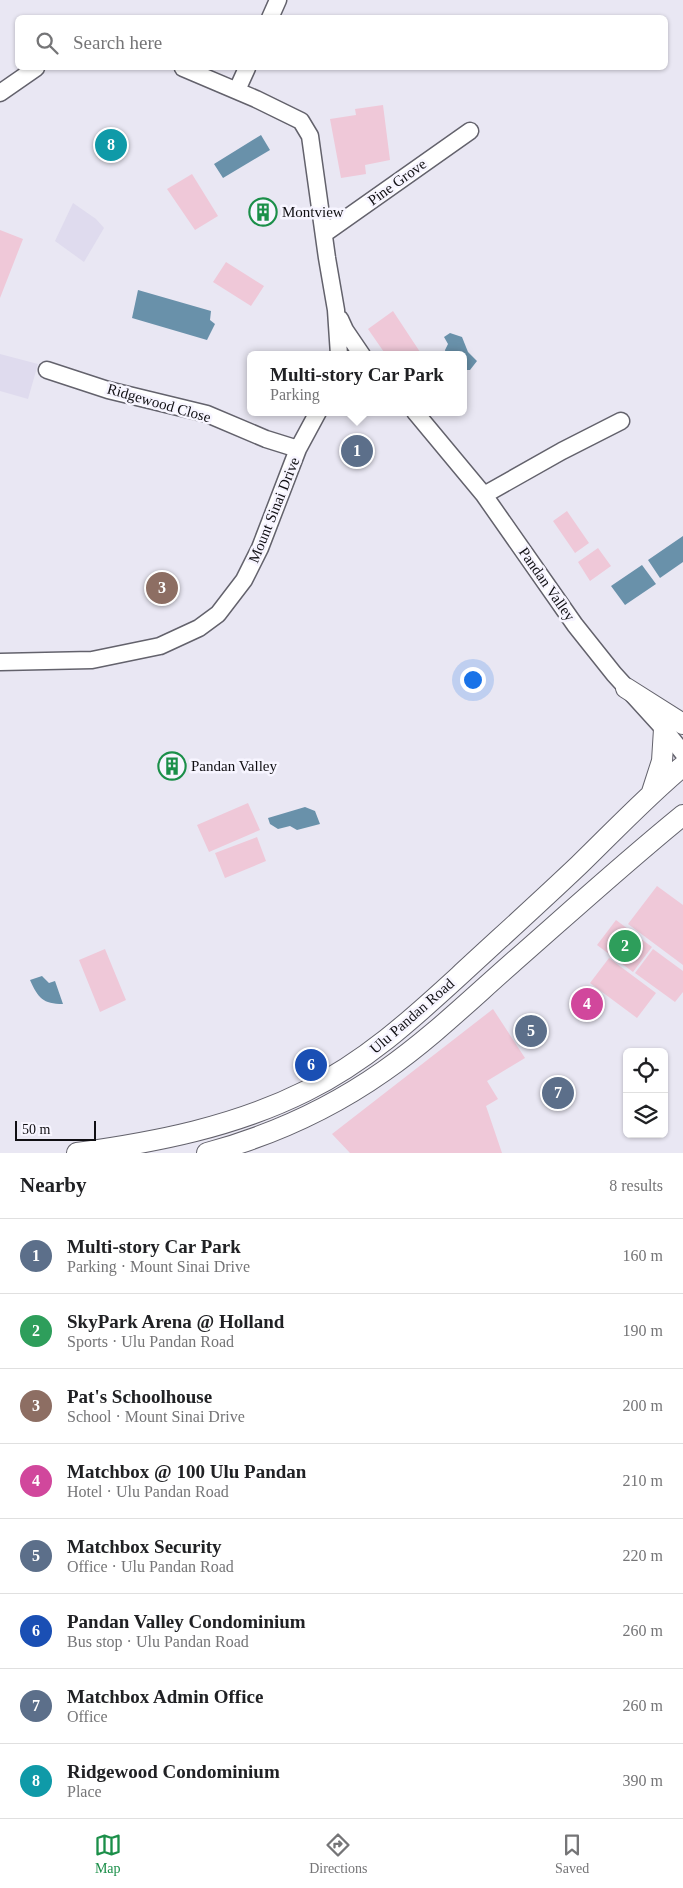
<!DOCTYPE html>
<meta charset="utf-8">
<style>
body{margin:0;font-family:Georgia,serif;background:#f6f6f6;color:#202124}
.controls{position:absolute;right:15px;bottom:15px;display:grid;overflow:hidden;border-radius:8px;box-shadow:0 1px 4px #0004}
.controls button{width:45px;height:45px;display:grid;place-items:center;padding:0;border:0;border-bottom:1px solid #e0e0e0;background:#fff;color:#202124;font:25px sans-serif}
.scale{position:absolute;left:15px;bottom:12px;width:81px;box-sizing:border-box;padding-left:5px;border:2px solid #100f13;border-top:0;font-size:14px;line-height:18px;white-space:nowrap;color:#100f13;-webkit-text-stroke:4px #f7f5ff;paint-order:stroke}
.you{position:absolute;left:472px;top:679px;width:18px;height:18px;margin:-12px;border:4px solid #fff;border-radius:50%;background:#1a73e8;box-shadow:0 0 0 8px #1a73e833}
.badge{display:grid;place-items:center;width:32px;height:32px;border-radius:50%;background:#1b8f49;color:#fff;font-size:16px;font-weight:700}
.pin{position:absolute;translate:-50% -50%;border:2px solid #fff;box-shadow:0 1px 5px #0006}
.popup{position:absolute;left:247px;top:351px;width:220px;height:65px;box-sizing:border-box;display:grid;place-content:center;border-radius:8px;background:#fff;filter:drop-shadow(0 1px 4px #0005);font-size:16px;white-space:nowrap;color:#757577}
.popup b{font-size:19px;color:#202124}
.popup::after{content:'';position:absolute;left:50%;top:100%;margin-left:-10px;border:10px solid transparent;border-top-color:#fff}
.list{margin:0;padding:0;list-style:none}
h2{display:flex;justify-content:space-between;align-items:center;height:65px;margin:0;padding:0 20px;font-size:21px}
h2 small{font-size:16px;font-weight:400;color:#757577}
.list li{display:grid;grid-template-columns:32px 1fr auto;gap:15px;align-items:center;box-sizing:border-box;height:75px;padding:0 20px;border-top:1px solid #e0e0e0}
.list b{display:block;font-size:19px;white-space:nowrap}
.list p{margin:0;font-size:16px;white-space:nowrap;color:#757577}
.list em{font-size:16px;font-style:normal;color:#757577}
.icon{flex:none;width:28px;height:28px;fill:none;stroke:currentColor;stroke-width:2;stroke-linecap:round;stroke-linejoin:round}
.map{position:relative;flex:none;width:683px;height:1153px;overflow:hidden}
.search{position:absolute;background:#fff;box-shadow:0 1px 4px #0004;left:15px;right:15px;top:15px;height:55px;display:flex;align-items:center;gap:12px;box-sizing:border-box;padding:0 18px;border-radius:8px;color:#757577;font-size:19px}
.sheet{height:665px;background:#fff}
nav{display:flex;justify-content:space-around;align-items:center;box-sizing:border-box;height:70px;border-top:1px solid #e0e0e0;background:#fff;font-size:14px;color:#757577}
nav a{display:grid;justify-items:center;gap:2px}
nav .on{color:#1b8f49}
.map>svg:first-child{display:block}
.built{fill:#dfdbee}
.green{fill:#efc8d8}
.water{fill:#6991aa}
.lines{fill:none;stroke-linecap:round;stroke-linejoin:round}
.minor-casing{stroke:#63626c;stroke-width:19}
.major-casing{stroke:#63626c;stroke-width:22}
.minor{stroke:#fff;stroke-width:16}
.major{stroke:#fff;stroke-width:20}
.labels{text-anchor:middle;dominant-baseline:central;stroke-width:5;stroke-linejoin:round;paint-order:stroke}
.street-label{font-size:15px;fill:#100f13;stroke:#f7f5ff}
.poi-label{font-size:15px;fill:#100f13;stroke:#f7f5ff;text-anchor:start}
</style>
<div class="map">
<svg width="683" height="1153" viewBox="0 0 683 1153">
<rect width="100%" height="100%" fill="#e9e7f3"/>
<!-- built -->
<path class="built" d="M 73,203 L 96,219 L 104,228 L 84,262 L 55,241 Z
M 0,354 L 38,364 L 28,399 L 0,391 Z"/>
<!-- green -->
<path class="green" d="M 383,105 L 390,160 L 365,165 L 366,174 L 341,178 L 330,119 L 356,115 L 355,109 Z
M 192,174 L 218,216 L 195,230 L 167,189 Z
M 0,230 L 23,239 L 0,298 Z
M 226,262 L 264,286 L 251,306 L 213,282 Z
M 393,311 L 422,355 L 386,355 L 368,329 Z
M 567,511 L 589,543 L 575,553 L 553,521 Z
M 598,548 L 611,566 L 590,581 L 578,562 Z
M 248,803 L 260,830 L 209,852 L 197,825 Z
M 257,837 L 266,861 L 225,878 L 215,853 Z
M 657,886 L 683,905 L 683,965 L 628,924 Z
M 616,920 L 652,947 L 633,972 L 597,945 Z
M 105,949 L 126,1000 L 100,1012 L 79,960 Z
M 653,949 L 683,971 L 683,992 L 675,1002 L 635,973 Z
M 609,958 L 656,993 L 637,1018 L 590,983 Z
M 493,1009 L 525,1058 L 487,1081 L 498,1099 L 486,1106 L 502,1153 L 350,1153 L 332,1134 Z"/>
<!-- water -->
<path class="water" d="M 261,135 L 270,150 L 223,178 L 214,164 Z
M 138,290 L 211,311 L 210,320 L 215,324 L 207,340 L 132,318 Z
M 450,333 L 462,337 L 468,352 L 477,361 L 470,370 L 463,370 L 463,355 L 446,355 L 445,350 L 448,344 L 444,337 Z
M 683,536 L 683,562 L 660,578 L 648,560 Z
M 642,565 L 656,584 L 625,605 L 611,586 Z
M 305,807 L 315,811 L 320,824 L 297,830 L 290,826 L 278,829 L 270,824 L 268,818 Z
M 42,976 L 49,983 L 55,981 L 63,1004 C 43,1004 38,998 30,980 Z"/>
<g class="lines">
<!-- minor casing -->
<g class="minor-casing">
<path id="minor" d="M 270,18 L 278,0
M 183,68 L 256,99 L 301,121 L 310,136 L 327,258 L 336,310 L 339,355
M 237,90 L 247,68
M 0,93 L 36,68
M 324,234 L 470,131
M 340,319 L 345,330 L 362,355
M 47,370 L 108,390 L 207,414 L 266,439 L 298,449
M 415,412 L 484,495 L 575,625 L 614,674 L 664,729 L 683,753
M 484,495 L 562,451 L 621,421
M 0,662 L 92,660 L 160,646 L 199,628 L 218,614 L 244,580 L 260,548 L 298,449 L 318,412"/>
</g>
<!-- major casing -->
<g class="major-casing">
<path id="major" d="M 626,688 L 683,724
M 652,792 L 662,761 L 664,729
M 77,1153 C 156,1142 234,1127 306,1091 C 365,1062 411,1020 459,976 C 499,939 539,903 579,865 C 613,832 646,797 683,766
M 207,1153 C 270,1136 330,1109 384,1071 C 430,1039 470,1000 511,964 C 568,914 624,863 683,815"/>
</g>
<!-- minor -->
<use href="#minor" class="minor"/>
<!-- major -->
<use href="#major" class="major"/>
</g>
<!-- icons -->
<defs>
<g id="building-ring" transform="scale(1.4375)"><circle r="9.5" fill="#f7f5ff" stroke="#1b8f49" stroke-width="1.5"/><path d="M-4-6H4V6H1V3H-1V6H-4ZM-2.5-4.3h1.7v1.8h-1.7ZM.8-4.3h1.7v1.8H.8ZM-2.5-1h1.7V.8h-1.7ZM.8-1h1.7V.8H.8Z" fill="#1b8f49"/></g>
</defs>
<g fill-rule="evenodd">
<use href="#building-ring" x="263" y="212"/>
<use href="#building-ring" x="172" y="766"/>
</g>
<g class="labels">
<!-- street labels -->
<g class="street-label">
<text transform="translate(397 182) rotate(-36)">Pine Grove</text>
<text transform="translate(159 403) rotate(16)">Ridgewood Close</text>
<text transform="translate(274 510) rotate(-68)">Mount Sinai Drive</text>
<text transform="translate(547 584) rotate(55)">Pandan Valley</text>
<text transform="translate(412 1016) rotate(-41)">Ulu Pandan Road</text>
</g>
<!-- poi labels -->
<g class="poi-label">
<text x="282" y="212">Montview</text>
<text x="191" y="766">Pandan Valley</text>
</g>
</g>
</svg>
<div class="controls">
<button><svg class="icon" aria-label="locate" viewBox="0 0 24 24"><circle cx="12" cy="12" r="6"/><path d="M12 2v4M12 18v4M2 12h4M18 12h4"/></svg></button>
<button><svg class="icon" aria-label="layers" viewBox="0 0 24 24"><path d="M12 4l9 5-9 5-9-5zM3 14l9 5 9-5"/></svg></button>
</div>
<div class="scale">50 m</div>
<div class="you"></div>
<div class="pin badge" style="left:357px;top:451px;background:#5c6f8a">1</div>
<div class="popup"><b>Multi-story Car Park</b>Parking</div>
<div class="pin badge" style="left:625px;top:946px;background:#2e9e5b">2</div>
<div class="pin badge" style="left:162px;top:588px;background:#8d6e63">3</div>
<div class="pin badge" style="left:587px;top:1004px;background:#d1479c">4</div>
<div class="pin badge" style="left:531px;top:1031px;background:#5c6f8a">5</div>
<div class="pin badge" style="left:311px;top:1065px;background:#1a4fb4">6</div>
<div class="pin badge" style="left:558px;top:1093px;background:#5c6f8a">7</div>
<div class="pin badge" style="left:111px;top:145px;background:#0f9aa8">8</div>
<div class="search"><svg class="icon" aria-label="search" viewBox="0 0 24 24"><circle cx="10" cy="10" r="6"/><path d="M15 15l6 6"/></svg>Search here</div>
</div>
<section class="sheet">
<h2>Nearby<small>8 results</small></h2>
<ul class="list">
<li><span class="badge" style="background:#5c6f8a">1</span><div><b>Multi-story Car Park</b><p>Parking · Mount Sinai Drive</p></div><em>160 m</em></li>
<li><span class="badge" style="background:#2e9e5b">2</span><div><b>SkyPark Arena @ Holland</b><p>Sports · Ulu Pandan Road</p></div><em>190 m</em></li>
<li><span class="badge" style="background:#8d6e63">3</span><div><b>Pat's Schoolhouse</b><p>School · Mount Sinai Drive</p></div><em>200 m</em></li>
<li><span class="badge" style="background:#d1479c">4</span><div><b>Matchbox @ 100 Ulu Pandan</b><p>Hotel · Ulu Pandan Road</p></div><em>210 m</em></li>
<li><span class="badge" style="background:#5c6f8a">5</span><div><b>Matchbox Security</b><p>Office · Ulu Pandan Road</p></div><em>220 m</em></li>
<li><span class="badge" style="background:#1a4fb4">6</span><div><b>Pandan Valley Condominium</b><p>Bus stop · Ulu Pandan Road</p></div><em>260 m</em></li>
<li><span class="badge" style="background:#5c6f8a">7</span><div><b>Matchbox Admin Office</b><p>Office</p></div><em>260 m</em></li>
<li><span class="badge" style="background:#0f9aa8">8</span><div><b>Ridgewood Condominium</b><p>Place</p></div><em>390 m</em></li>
</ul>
</section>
<nav>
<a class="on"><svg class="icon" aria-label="map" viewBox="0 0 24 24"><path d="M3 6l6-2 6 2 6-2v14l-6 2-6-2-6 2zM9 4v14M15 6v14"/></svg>Map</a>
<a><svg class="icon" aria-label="directions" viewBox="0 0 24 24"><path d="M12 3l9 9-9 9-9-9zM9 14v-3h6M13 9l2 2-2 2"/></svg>Directions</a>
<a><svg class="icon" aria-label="saved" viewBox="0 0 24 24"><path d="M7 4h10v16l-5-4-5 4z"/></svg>Saved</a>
</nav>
